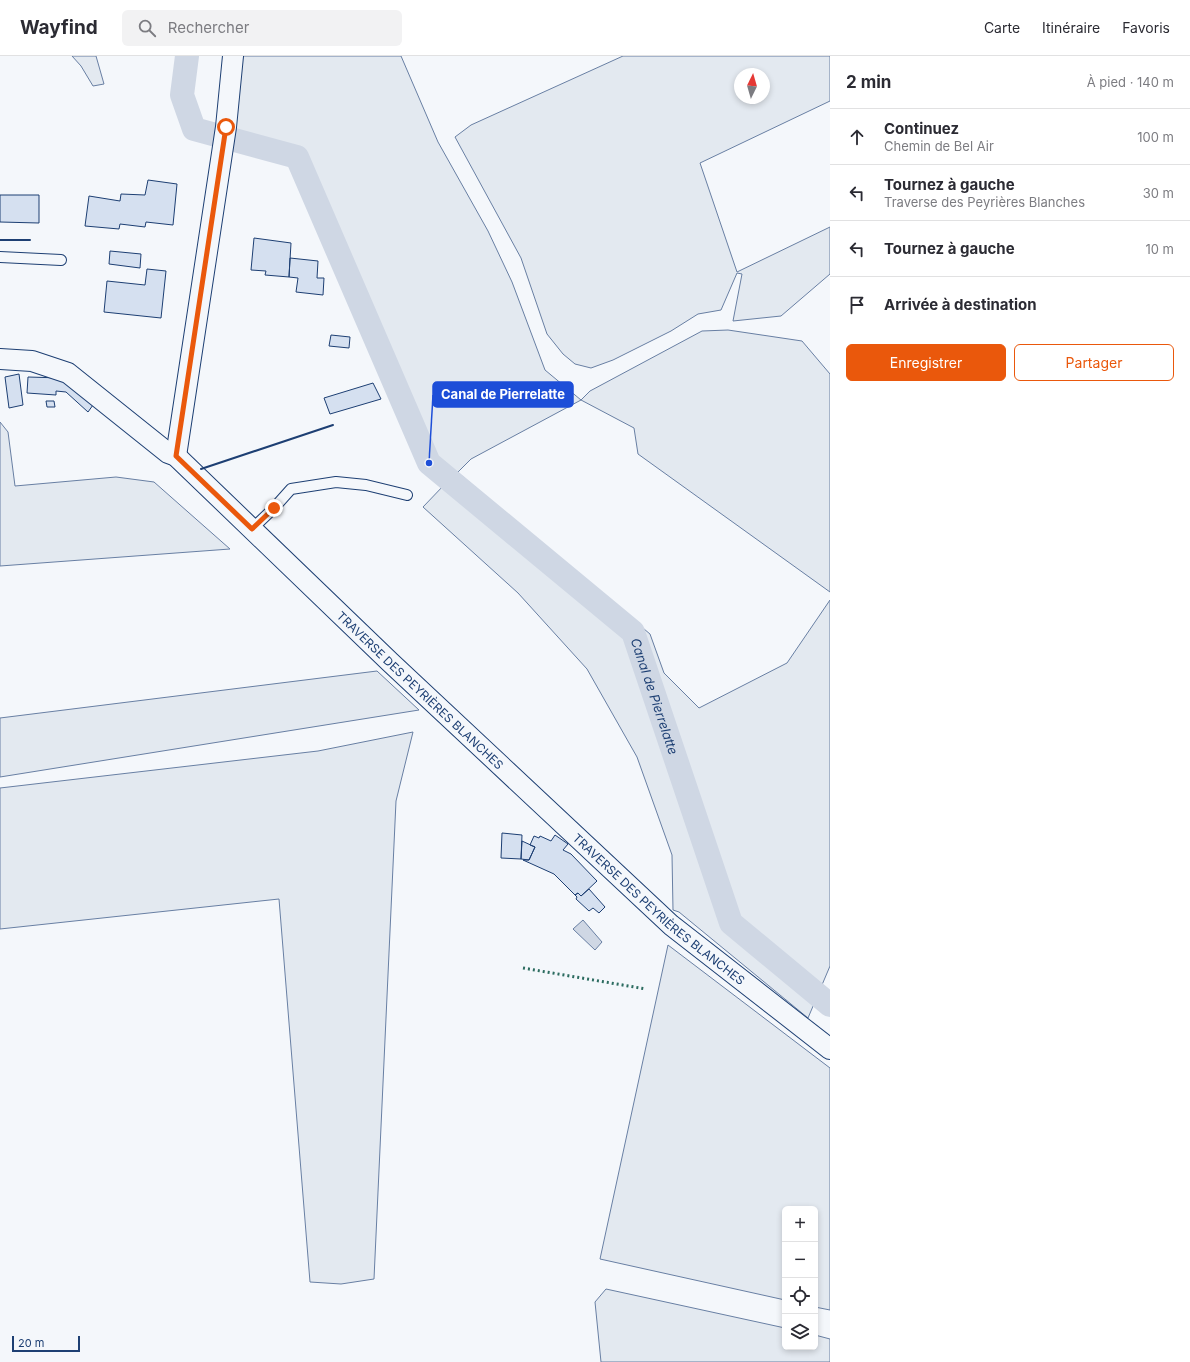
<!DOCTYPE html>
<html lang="fr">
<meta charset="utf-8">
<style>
body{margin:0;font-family:Inter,sans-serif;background:#f2f2f3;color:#2b2b33}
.controls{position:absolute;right:12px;bottom:12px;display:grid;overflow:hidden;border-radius:6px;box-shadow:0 2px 6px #0003}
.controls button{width:36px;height:36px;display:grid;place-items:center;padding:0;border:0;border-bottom:1px solid #e1e1e2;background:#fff;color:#2b2b33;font:20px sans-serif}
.compass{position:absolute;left:734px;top:12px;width:36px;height:36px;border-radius:50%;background:#fff;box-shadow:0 2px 6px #0003;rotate:5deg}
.scale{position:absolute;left:12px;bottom:10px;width:68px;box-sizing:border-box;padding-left:4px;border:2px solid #1d3f73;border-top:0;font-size:11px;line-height:14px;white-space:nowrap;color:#1d3f73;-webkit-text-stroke:3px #f4f7fb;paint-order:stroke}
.stop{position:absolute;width:12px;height:12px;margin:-9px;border:3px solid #ea580c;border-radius:50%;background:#fff}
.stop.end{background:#ea580c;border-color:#fff;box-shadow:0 1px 4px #0008}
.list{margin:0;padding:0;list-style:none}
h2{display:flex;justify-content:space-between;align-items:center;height:52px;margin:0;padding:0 16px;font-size:17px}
h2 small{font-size:13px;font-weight:400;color:#7c7c81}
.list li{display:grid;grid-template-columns:26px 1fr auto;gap:12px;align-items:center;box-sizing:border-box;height:56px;padding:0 16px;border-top:1px solid #e1e1e2}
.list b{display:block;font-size:15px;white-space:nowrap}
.list p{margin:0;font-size:13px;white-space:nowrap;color:#7c7c81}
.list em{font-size:13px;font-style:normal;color:#7c7c81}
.actions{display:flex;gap:8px;padding:12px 16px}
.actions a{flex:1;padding:9px 0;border:1px solid #ea580c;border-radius:6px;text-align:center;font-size:14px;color:#ea580c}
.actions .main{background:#ea580c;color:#fff}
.icon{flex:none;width:22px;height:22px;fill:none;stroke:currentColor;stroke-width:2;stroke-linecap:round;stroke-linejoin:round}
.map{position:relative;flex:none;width:830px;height:1306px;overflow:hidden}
header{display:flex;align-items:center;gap:24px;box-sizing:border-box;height:56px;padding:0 20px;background:#fff;border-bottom:1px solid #e1e1e2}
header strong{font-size:19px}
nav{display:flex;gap:22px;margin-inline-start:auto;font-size:14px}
.search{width:280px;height:36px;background:#f2f2f3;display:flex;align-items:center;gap:10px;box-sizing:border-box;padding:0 14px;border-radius:6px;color:#7c7c81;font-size:15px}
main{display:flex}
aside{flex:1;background:#fff}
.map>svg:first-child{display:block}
.green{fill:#e3e9f0;stroke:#687fa3;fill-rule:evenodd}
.water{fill:#cfd7e4;stroke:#687fa3}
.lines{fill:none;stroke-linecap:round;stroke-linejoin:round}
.canal{stroke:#cfd7e4;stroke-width:24}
.building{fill:#d5e0f0;stroke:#1d3f73}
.service-casing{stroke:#1d3f73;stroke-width:12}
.minor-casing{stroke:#1d3f73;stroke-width:22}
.service{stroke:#f4f7fb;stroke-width:10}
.minor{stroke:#f4f7fb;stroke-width:20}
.hedge{stroke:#2c6c60;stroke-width:3;stroke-dasharray:2 3;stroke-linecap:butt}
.wall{stroke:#1d3f73;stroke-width:2}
.route{stroke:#ea580c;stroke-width:5}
.labels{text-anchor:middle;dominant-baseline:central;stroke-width:3;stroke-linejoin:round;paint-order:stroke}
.street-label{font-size:12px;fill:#1d3f73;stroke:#f4f7fb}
.water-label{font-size:13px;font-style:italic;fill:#1d3f73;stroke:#f4f7fb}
.leader{fill:none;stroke:#1d4ed8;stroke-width:1.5}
.callout-dot{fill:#1d4ed8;stroke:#f4f7fb;stroke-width:1.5}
.callout{fill:#1d4ed8;stroke:#1d4ed8;stroke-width:1.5}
.callout-label{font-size:13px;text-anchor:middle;font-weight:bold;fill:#fff}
</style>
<header>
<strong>Wayfind</strong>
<div class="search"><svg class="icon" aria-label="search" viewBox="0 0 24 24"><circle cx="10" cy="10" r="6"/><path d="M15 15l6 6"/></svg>Rechercher</div>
<nav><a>Carte</a><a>Itinéraire</a><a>Favoris</a></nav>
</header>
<main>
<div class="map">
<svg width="830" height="1306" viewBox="0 0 830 1306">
<rect width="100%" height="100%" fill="#f4f7fb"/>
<!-- green -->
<path class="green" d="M 72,0 L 96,0 L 104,28 L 93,30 L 81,10 Z
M 240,0 L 401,0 L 438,86 L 488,175 L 512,226 L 545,314 L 581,344 L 590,335 L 702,275 L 728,274 L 802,285 L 830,318 L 830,536 L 638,398 L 634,372 L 581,344 L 471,403 L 455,419 L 438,404 L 303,94 L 233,75 Z
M 623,0 L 830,0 L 830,45 L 700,107 L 737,216 L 830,171 L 830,218 L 781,260 L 733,265 L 742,218 L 737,217 L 721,254 L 698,258 L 671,275 L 613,304 L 591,312 L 575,308 L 563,298 L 547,278 L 521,202 L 455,81 L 471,69 ZM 740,18 L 764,18 L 764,42 L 740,42 Z
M 0,366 L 8,376 L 15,430 L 116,421 L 154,426 L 230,493 L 0,510 Z
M 462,420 L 650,578 L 664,617 L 699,652 L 787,607 L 830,544 L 830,910 L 808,962 L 679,856 L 673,854 L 672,799 L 637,701 L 587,613 L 518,537 L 423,451 L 445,428 L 451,434 Z
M 377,615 L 419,654 L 0,721 L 0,662 Z
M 413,676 L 396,745 L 374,1223 L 341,1228 L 310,1226 L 279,843 L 0,873 L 0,732 L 318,695 Z
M 668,889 L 830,1012 L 830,1254 L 815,1251 L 815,1153 L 785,1153 L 785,1244 L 600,1203 Z
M 606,1233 L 785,1272 L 785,1291 L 815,1291 L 815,1279 L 830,1283 L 830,1306 L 601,1306 L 595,1246 Z"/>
<!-- water -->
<path class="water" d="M 583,864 L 602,886 L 595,894 L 573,873 Z"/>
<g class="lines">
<!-- canal -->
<path class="canal" id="s1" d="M 187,0 L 182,39 L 194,73 L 297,101 L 429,407 L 633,576 L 731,867 L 830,949"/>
</g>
<!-- building -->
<path class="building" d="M 148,124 L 177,128 L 173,169 L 146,166 L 145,171 L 120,168 L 119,173 L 85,170 L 89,140 L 120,145 L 121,138 L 145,139 Z
M 0,139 L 39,139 L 39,167 L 0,166 Z
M 254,182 L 291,187 L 289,221 L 265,219 L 266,215 L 251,214 Z
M 110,195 L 141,198 L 140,212 L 109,208 Z
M 290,202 L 318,205 L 317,222 L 324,222 L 323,239 L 296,236 L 298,222 L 289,221 Z
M 147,213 L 166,215 L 161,262 L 104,256 L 107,225 L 145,229 Z
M 331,279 L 350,281 L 349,292 L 329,290 Z
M 19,318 L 23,349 L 9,352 L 5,321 Z
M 28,321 L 62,322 L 93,349 L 88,356 L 66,336 L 56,335 L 56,339 L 27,337 Z
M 373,327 L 381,343 L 330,358 L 324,342 Z
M 46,345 L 54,345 L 55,351 L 47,351 Z
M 502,777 L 522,779 L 521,803 L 501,802 Z
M 555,779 L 568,788 L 563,794 L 571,798 L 597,825 L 581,840 L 578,837 L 575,839 L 554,818 L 523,804 L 529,804 L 535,791 L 530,789 L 534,780 L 539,782 L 540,780 L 551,785 Z
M 522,785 L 535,791 L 529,804 L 521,803 Z
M 589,833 L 605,851 L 599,857 L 593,852 L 589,855 L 576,843 L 577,841 L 575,839 L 578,837 L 581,840 Z"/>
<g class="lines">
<!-- service casing -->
<g class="service-casing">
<path id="service" d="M 0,201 L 61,204
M 252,473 L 274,452 L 291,433 L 336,426 L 366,429 L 407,439"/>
</g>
<!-- minor casing -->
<g class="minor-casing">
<g id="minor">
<path id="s2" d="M 0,303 L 32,305 L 68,317 L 168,397 L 176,400 L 390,606 L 671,869 L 830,993"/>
<path d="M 176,400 L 226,71 L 233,0"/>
</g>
</g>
<!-- service -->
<use href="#service" class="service"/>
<!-- minor -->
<use href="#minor" class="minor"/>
<!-- hedge -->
<path class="hedge" d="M 523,912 L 646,933"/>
<!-- wall -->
<path class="wall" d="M 0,184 L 30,184
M 201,413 L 333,369"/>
</g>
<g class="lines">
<!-- route -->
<path class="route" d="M 226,71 L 176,400 L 252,473 L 274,452"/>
</g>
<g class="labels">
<!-- street labels -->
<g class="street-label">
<text stroke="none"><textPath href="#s2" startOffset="545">TRAVERSE DES PEYRIÈRES BLANCHES</textPath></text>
<text stroke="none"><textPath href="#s2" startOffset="869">TRAVERSE DES PEYRIÈRES BLANCHES</textPath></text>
</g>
<!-- water labels -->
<g class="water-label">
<text stroke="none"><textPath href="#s1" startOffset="848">Canal de Pierrelatte</textPath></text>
</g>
</g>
<!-- callouts -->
<path class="leader" d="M429 407L433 339"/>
<circle class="callout-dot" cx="429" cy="407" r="4"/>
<rect class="callout" x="433" y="326" width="140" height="25" rx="4"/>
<g class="callout-label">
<text x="503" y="343">Canal de Pierrelatte</text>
</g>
</svg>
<div class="controls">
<button>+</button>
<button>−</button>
<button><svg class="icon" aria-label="locate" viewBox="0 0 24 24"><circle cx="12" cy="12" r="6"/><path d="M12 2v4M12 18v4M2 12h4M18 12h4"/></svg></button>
<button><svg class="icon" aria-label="layers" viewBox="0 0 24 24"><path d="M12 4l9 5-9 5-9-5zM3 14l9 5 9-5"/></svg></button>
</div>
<svg class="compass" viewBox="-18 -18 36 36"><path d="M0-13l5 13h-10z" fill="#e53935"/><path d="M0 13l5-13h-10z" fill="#7c7c81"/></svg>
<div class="scale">20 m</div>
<div class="stop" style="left:226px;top:71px"></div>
<div class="stop end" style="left:274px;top:452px"></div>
</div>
<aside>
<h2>2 min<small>À pied · 140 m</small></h2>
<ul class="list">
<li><svg class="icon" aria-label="ahead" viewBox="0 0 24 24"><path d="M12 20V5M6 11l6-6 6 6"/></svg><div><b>Continuez</b><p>Chemin de Bel Air</p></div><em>100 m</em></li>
<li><svg class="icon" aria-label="left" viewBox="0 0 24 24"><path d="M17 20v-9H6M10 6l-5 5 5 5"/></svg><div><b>Tournez à gauche</b><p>Traverse des Peyrières Blanches</p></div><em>30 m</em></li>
<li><svg class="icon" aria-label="left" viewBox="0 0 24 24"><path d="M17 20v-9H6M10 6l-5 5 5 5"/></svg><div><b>Tournez à gauche</b></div><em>10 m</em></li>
<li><svg class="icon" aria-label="arrive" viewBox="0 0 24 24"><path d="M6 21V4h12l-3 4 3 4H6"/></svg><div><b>Arrivée à destination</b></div></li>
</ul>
<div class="actions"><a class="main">Enregistrer</a><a>Partager</a></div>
</aside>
</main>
